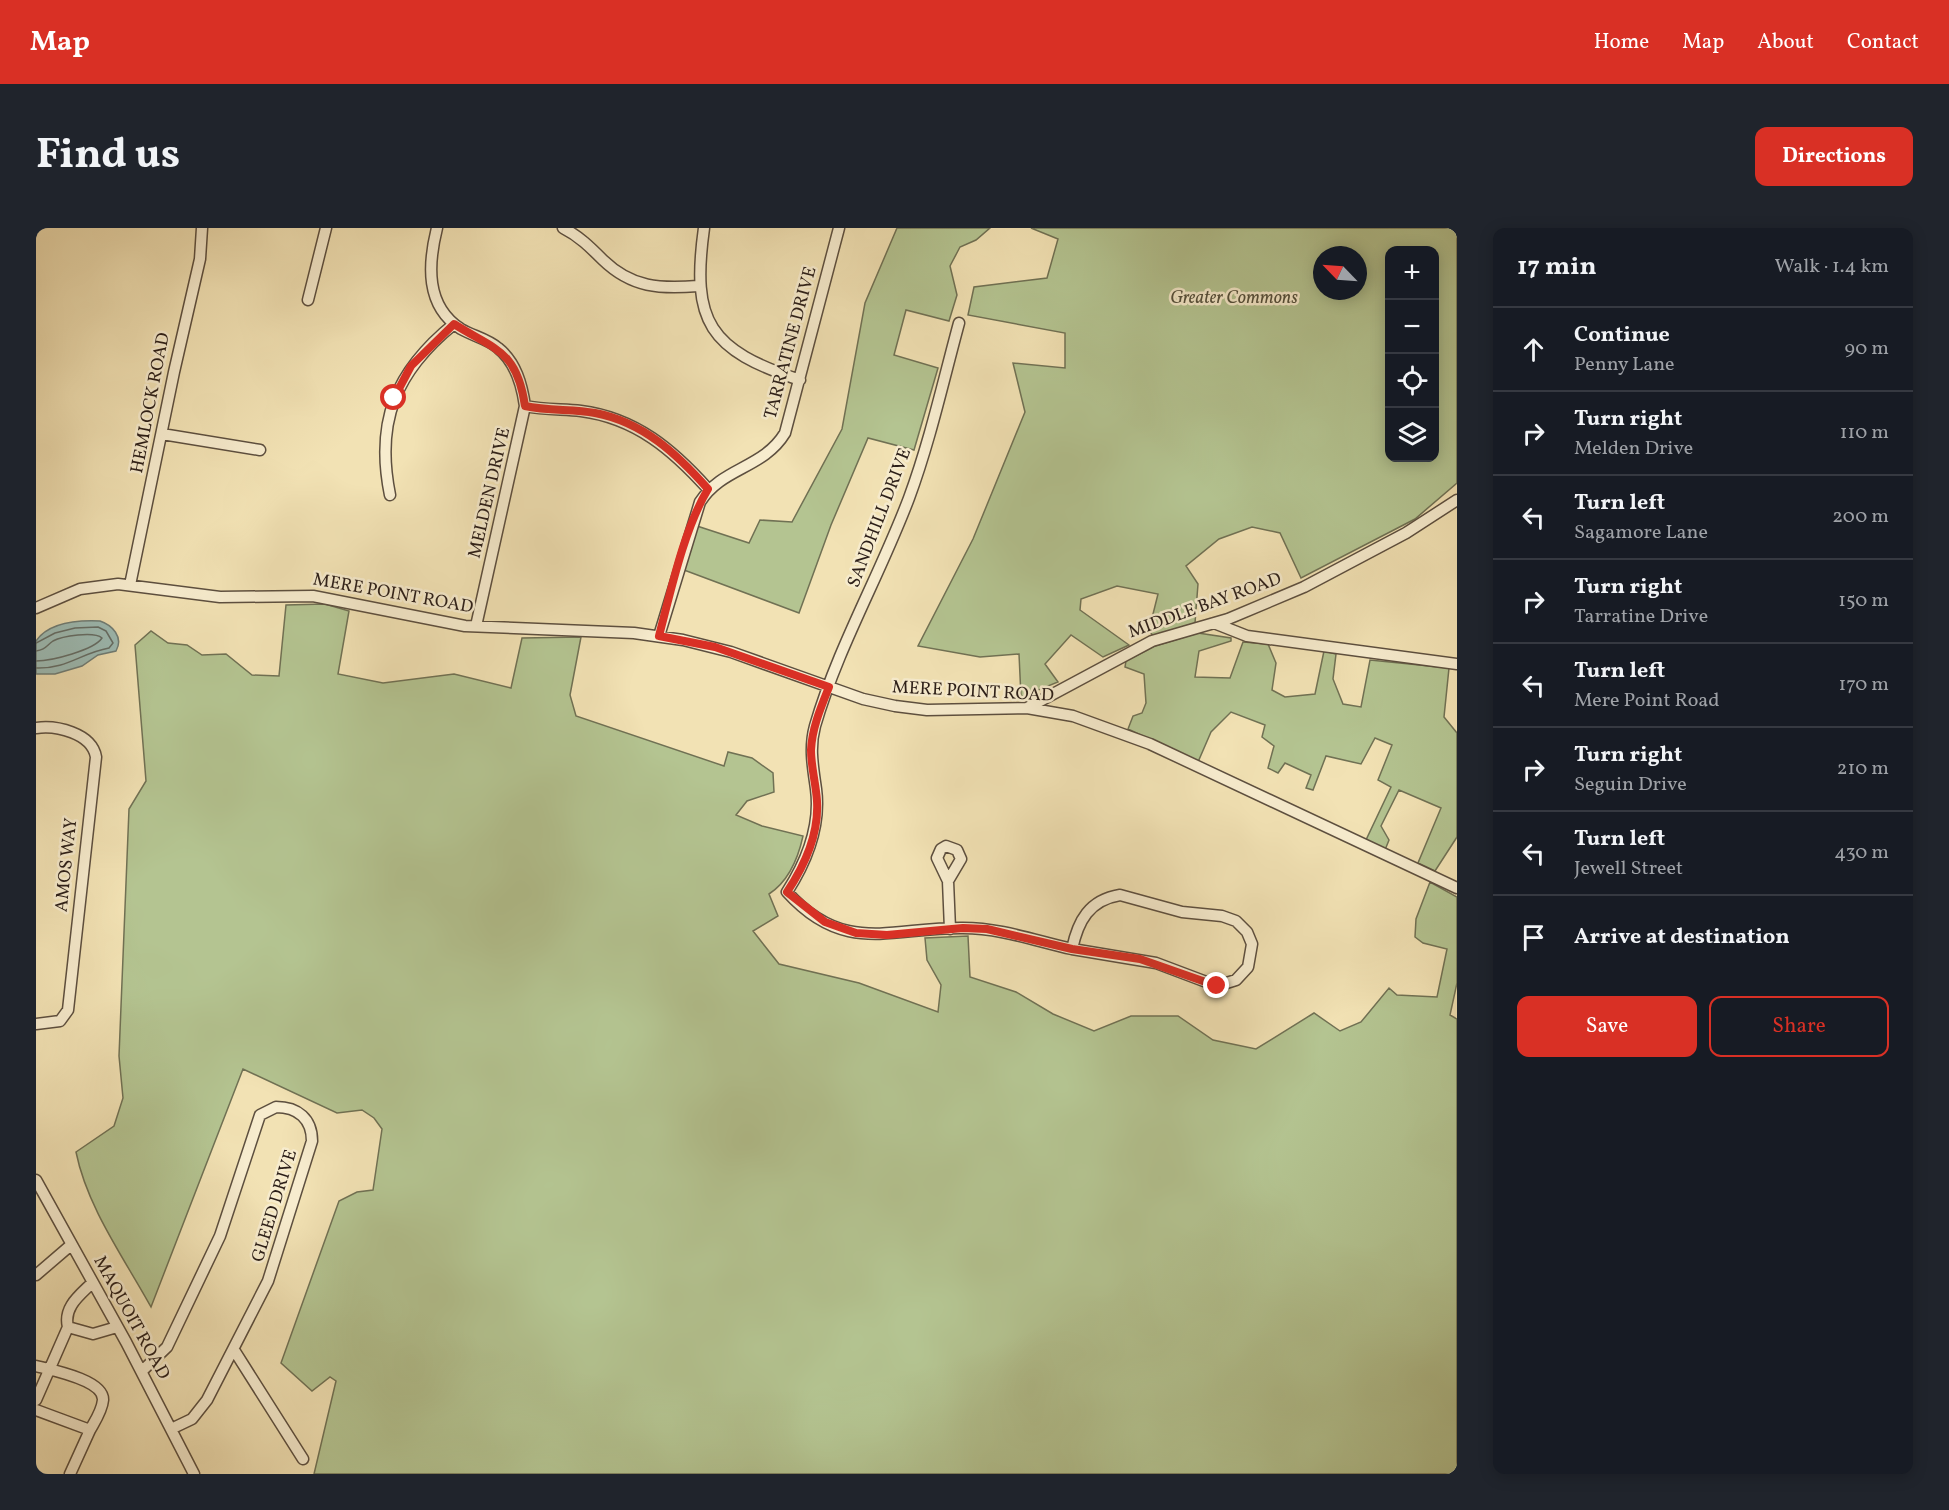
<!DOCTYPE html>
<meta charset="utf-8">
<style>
body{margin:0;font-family:Vollkorn,serif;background:#20242c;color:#f1f3f6}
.controls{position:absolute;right:18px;top:18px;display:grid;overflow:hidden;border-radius:12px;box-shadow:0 3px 15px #0003}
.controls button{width:54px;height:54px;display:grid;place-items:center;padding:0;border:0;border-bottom:2px solid #363941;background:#171b24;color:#f1f3f6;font:30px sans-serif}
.compass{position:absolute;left:1277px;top:18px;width:54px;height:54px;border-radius:50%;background:#171b24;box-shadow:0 3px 15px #0003;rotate:295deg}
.stop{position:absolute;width:18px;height:18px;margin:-14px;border:4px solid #d93025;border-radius:50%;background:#fff}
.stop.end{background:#d93025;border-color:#fff;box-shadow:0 2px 6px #0008}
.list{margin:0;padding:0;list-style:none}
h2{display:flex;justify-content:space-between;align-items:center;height:78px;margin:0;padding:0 24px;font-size:26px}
h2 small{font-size:20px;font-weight:400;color:#9ea1a6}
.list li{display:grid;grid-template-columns:39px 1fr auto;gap:18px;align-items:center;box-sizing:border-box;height:84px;padding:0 24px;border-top:2px solid #363941}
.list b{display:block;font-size:22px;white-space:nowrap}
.list p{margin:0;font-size:20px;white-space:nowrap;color:#9ea1a6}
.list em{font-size:20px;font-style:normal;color:#9ea1a6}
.actions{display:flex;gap:12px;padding:18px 24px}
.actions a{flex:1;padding:14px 0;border:2px solid #d93025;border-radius:12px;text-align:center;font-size:21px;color:#d93025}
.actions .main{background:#d93025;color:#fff}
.icon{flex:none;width:33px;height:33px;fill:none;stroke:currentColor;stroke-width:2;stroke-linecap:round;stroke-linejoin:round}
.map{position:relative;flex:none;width:1421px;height:1246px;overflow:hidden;border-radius:12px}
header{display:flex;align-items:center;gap:36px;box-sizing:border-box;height:84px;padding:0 30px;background:#d93025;color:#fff}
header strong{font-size:28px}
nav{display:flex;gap:33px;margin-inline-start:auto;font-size:21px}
.intro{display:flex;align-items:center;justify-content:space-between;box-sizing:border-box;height:144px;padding:0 36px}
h1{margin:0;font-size:42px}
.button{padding:15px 27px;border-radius:12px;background:#d93025;color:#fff;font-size:21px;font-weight:700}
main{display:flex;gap:36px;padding:0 36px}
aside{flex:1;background:#171b24;border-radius:12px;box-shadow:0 3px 15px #0003}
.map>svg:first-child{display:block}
.green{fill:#b4c491;stroke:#707154;stroke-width:1.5;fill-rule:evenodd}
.water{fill:#9dbcb5;stroke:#6f7d76;stroke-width:1.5}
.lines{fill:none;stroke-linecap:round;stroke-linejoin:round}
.shore{stroke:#646d66;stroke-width:1.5}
.minor-casing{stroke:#5d4f3f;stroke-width:13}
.minor{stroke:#f7ecce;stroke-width:10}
.route{stroke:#d93025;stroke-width:8}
.labels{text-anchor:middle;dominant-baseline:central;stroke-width:5;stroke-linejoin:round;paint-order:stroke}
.park-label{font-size:18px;font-style:italic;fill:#54503c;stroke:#f7ecce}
.street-label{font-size:18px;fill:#2b1e18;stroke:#f7ecce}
</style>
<header>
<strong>Map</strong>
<nav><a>Home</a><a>Map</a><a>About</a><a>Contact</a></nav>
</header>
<div class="intro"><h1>Find us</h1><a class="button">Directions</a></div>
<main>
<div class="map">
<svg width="1421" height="1246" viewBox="0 0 1421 1246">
<rect width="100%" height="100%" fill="#f2e2b4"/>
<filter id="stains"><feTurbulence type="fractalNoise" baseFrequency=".00333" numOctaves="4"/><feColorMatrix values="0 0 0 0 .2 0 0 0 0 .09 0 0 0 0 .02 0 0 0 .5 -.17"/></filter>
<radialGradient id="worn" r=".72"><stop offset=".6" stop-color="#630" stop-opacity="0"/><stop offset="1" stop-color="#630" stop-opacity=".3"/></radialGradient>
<!-- green -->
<path class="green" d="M 861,0 L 954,0 L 940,12 L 924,19 L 914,38 L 921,67 L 913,93 L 870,82 L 858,127 L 902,140 L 878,222 L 832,210 L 795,297 L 763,385 L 648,342 L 661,298 L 713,315 L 724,292 L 756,294 L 806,201 L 829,75 Z
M 995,0 L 1421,0 L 1421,255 L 1379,291 L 1265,350 L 1244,305 L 1216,299 L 1183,311 L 1150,338 L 1162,356 L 1159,395 L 1117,408 L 1113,402 L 1122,366 L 1081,358 L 1045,371 L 1044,382 L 1093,417 L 1067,429 L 1035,407 L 1009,436 L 1022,454 L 985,469 L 983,426 L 944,429 L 882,418 L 937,311 L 989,184 L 977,135 L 1029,140 L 1029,105 L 932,87 L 938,59 L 1011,50 L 1022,11 ZM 1354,22 L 1398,22 L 1398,230 L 1354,230 ZM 1286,27 L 1322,27 L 1322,63 L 1286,63 Z
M 289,376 L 313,383 L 302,446 L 347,455 L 418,446 L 475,460 L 486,410 L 545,409 L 534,467 L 540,488 L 688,538 L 692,524 L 716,530 L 737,545 L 738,564 L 711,573 L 700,587 L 726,598 L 767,608 C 762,631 753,653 733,666 L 742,688 L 717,703 L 743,736 L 823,755 L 902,784 L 905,757 L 891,732 L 889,710 L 932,708 L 934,749 L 980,764 L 1017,786 L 1058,803 L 1095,788 L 1142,788 L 1177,812 L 1220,821 L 1278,785 L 1304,803 L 1325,794 L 1353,760 L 1361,767 L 1401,769 L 1411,721 L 1387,715 L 1379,709 L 1380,691 L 1394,654 L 1421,669 L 1421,755 L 1414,787 L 1421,791 L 1421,1246 L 278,1246 L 300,1153 L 294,1149 L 276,1163 L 245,1135 L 303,973 L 321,964 L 337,962 L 346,901 L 338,890 L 326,882 L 301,885 L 207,841 L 115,1079 C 88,1030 51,979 40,924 L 78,898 L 87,870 L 83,828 L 93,581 L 110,553 L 99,417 L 115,403 L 132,415 L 151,417 L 166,427 L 190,426 L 216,447 L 243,448 L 250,377 Z
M 1162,405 L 1195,410 L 1195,413 L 1163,423 L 1159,449 L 1194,450 L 1207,414 L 1232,416 L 1240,435 L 1236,462 L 1249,469 L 1279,466 L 1288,423 L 1300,426 L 1297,451 L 1307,476 L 1325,479 L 1334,432 L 1413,440 L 1408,489 L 1421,505 L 1421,609 L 1399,643 L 1382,635 L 1405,580 L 1363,562 L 1345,598 L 1353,612 L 1349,622 L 1330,612 L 1355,559 L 1342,552 L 1356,517 L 1339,510 L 1325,536 L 1290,528 L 1277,562 L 1270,560 L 1275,547 L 1249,535 L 1242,545 L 1232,540 L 1238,518 L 1226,509 L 1229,497 L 1195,484 L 1175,504 L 1162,534 L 1092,501 L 1097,488 L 1106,485 L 1110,475 L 1108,446 L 1089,439 L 1090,433 L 1119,418 Z"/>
<!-- water -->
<path class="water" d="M 64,393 C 76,397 88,409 80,423 L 62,427 L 46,438 L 19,446 L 0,446 L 0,413 C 13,394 42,392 64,393 Z"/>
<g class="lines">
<!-- shore -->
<path class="shore" d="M 0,415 L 19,405 L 39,400 L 62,399 L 70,403 L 77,415 L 73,420 C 45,425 31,441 0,440
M 0,423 C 9,422 10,418 17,413 C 26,408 58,403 66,410 C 58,422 16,433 0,433"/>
<!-- minor casing -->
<g class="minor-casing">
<path id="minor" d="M 401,0 C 392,36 389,78 425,101 C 437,108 452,111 462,120 C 480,134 486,157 489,178 L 440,398
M 527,0 C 543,8 554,19 567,32 C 596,60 624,61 662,58
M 668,0 C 655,94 673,122 764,152
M 272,72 L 290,0
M 923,95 C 907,154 894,213 873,270 C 844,347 802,419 779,498 C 773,520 777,539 780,561 C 785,599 771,633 751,664 C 809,728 856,699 927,700 C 965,700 1000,713 1036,721
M 489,178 C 508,182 527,181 545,183 C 600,190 637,222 672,261
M 126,206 L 224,222
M 354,267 C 339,193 360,143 418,96
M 94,357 L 138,144 L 164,31 L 166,0
M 0,380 L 44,361 L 82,356 L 184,369 L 277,368 L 429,398 L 598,405 L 647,412 L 695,424 L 827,471 L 859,478 L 891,482 L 991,480 L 1037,488 L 1114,516 L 1421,660
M 1178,395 L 1211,408 L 1421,436
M 623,408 L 664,274 C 686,239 727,241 749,205 L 803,0
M 991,480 L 1116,413 L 1192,391 L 1268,359 L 1370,305 L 1421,272
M 0,500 C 20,497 56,505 60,529 L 32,782 L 24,793 L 0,796
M 910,618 L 921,622 L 925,631 L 912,653 L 901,630 L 905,621 Z
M 912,653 L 914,701
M 1084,667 L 1146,684 L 1186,688 L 1200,693 L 1211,704 L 1216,716 L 1212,739 L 1200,752 L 1181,758 L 1120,735 L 1036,721 C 1042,693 1053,672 1084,667 Z
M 0,952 L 90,1114 L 158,1246
M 0,1047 L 35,1017
M 32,1099 C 27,1079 44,1067 56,1055
M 198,1122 L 267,1231
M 0,1138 C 16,1142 68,1152 67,1172 C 66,1183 59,1193 54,1202
M 106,1143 L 131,1119 L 184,1008 L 224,887 L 240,879 C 262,879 276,891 276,913 L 232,1053 L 171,1172 L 156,1191 L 135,1201
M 0,1172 L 32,1099 L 57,1106 L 81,1099
M 0,1182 L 54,1202 L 34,1246"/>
</g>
<!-- minor -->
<use href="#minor" class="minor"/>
</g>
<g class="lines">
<!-- route -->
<path class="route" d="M 358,170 L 375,138 L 418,96 C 459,122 481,122 489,178 C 512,183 536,181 559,185 C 607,194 641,226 672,261 C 648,301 635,362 623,408 L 679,419 L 793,459 C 785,479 776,500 775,522 C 775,539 780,556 781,573 C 783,606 769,637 751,664 L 789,694 L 820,705 L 851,707 L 927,700 L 951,701 L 1036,721 L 1104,731 L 1181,758"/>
</g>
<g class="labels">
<!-- park labels -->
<g class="park-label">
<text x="1198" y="70">Greater Commons</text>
</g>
<!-- street labels -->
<g class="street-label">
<text transform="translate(755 115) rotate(-75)">TARRATINE DRIVE</text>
<text transform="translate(115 175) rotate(-79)">HEMLOCK ROAD</text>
<text transform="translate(454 265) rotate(-77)">MELDEN DRIVE</text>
<text transform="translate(844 290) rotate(-69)">SANDHILL DRIVE</text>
<text transform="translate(357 366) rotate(10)">MERE POINT ROAD</text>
<text transform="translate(1169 378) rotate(-20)">MIDDLE BAY ROAD</text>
<text transform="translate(937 464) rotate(3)">MERE POINT ROAD</text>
<text transform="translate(31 637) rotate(-84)">AMOS WAY</text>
<text transform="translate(239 978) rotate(-73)">GLEED DRIVE</text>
<text transform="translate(95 1090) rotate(61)">MAQUOIT ROAD</text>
</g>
</g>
<rect width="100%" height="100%" filter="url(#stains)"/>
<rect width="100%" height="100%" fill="url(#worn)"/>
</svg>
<div class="controls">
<button>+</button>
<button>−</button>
<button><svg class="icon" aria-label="locate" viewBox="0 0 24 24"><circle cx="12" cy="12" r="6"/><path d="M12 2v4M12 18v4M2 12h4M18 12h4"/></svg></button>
<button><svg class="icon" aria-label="layers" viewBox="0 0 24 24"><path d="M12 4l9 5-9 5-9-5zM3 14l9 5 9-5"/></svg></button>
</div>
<svg class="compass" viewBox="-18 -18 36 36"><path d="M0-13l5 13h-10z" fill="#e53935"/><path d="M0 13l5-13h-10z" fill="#9ea1a6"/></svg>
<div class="stop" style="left:358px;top:170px"></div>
<div class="stop end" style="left:1181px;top:758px"></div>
</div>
<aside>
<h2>17 min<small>Walk · 1.4 km</small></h2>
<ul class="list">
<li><svg class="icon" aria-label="ahead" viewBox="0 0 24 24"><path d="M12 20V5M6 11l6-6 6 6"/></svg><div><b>Continue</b><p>Penny Lane</p></div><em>90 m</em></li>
<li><svg class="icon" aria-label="right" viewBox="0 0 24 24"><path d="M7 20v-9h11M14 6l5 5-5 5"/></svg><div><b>Turn right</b><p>Melden Drive</p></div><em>110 m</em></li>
<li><svg class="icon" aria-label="left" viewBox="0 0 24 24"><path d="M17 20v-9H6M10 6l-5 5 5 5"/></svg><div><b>Turn left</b><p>Sagamore Lane</p></div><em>200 m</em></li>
<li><svg class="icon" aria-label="right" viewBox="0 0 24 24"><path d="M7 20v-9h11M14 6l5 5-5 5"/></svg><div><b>Turn right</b><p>Tarratine Drive</p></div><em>150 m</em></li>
<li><svg class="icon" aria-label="left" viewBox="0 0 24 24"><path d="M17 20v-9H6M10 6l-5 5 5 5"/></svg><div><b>Turn left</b><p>Mere Point Road</p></div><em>170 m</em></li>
<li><svg class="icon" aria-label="right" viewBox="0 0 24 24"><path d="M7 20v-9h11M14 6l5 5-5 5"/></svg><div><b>Turn right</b><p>Seguin Drive</p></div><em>210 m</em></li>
<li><svg class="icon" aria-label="left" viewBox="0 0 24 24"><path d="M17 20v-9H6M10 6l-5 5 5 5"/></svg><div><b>Turn left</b><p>Jewell Street</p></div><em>430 m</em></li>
<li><svg class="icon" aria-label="arrive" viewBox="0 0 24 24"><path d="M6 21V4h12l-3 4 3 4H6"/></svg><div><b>Arrive at destination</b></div></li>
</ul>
<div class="actions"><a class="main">Save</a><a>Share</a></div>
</aside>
</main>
